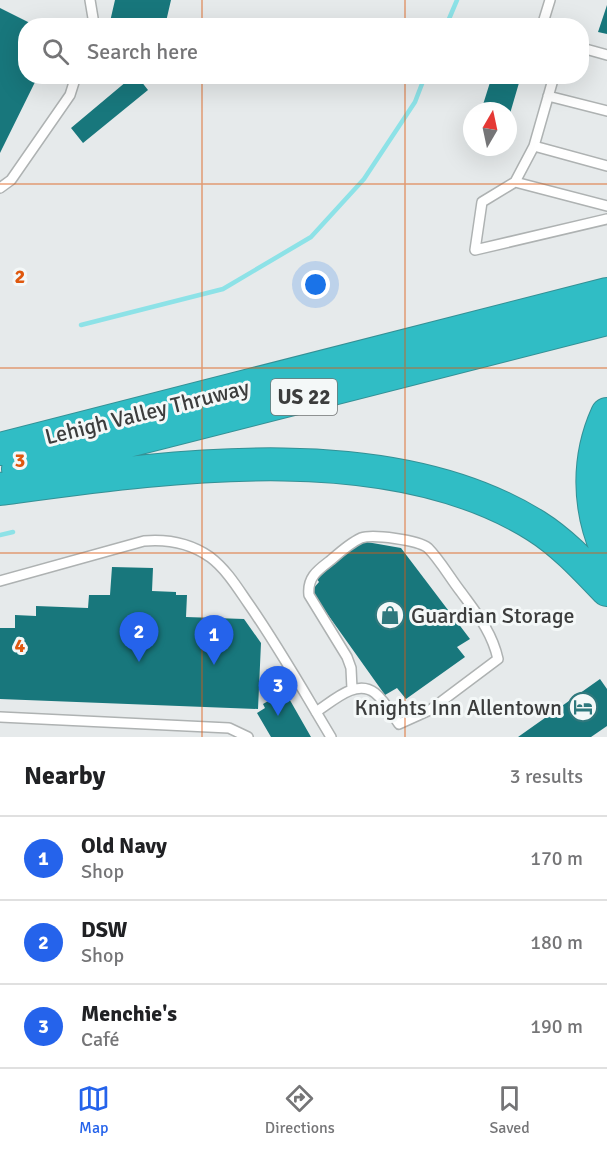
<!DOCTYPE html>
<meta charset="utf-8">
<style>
body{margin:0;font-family:Signika,sans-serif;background:#f6f6f6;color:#202124}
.compass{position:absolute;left:463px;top:102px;width:54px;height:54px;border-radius:50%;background:#fff;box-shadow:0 6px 24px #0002;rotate:9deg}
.you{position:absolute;left:316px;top:285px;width:21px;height:21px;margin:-15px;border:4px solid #fff;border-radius:50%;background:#1a73e8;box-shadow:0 0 0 9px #1a73e833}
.badge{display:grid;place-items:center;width:39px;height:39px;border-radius:50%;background:#2563eb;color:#fff;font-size:20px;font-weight:700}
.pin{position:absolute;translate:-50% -50px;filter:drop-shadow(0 2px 3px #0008)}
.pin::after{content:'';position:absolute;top:32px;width:21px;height:18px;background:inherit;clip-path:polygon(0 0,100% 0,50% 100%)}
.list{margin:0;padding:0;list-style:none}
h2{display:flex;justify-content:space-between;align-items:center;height:78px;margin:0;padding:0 24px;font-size:26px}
h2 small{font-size:20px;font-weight:400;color:#757577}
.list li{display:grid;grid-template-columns:39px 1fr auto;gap:18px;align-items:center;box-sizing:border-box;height:84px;padding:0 24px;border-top:2px solid #e0e0e0}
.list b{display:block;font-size:22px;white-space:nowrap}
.list p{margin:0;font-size:20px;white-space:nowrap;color:#757577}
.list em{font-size:20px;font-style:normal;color:#757577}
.icon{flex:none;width:33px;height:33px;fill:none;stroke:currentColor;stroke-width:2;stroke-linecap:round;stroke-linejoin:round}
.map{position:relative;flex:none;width:607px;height:737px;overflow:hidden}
.search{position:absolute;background:#fff;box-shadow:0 6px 24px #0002;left:18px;right:18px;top:18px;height:66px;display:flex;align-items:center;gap:15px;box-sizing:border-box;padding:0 21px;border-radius:24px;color:#757577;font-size:22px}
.sheet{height:330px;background:#fff}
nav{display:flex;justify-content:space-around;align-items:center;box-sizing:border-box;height:84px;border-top:2px solid #e0e0e0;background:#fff;font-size:16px;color:#757577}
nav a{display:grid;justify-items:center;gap:3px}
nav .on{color:#2563eb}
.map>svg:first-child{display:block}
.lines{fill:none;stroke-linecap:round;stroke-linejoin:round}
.stream{stroke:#8de2e7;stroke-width:4.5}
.building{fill:#18777c}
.service-casing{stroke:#aeb2b2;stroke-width:12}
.motorway-casing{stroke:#349095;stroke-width:34}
.service{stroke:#fff;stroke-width:9}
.motorway{stroke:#30bdc5;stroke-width:32}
.grid{fill:none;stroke:#df580e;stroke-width:1.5;stroke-opacity:0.55}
.labels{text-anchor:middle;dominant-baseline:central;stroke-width:6;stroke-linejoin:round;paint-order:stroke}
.shield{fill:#f4f8f8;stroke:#737575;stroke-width:1.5}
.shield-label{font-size:21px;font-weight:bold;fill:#3c3d3d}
.street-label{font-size:22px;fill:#3c3d3d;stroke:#f4f8f8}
.poi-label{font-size:22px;fill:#3c3d3d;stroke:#f4f8f8;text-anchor:start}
.grid-label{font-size:20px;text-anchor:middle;font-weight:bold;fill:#df580e;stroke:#f4f8f8;stroke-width:6;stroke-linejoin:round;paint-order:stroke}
</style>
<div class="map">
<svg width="607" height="737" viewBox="0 0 607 737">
<rect width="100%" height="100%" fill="#e6eaeb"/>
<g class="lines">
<!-- stream -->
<path class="stream" d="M 446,26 L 457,0
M 81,325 L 223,289 L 311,237 L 364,179 L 415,102 L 425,76
M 0,535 L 13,532"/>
</g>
<!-- building -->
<path class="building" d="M 115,0 L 171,0 L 165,26 L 109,26 Z
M 607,5 L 607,34 L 598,32 Z
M 0,8 L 36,26 L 26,26 L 26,76 L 38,76 L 0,153 Z
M 133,76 L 137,76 L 148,90 L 83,143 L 71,128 Z
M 492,76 L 521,76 L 509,117 L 508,111 L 481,111 Z
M 484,147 L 499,147 L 498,150 L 495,151 Z
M 361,541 L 401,548 L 470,639 L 457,647 L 465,657 L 406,699 L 397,688 L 385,695 L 311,591 L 319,582 L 315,576 Z
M 112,567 L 153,568 L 152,591 L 176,592 L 176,595 L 187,595 L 186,617 L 244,619 L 261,643 L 258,709 L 0,699 L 0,628 L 15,628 L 15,615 L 36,616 L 36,606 L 88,608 L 89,595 L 110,595 Z
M 600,679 L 607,689 L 607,726 L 591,737 L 518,737 Z
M 287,695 L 311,737 L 271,737 L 257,713 L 265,708 L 263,704 L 270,700 L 272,704 Z"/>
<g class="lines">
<!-- service casing -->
<g class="service-casing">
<path id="service" d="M 90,0 L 93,18 L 91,26
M 542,26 L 550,0
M 582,48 L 607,55
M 554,76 L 534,146 L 607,166
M 548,96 L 607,111
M 534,146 L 515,182 L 482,202 L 475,250 L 607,219
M 515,182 L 607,206
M 0,188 L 11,180 L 70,95 L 76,76
M 0,581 L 144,541 C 167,539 190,543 210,557 C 226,569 237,587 248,603 C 278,646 304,692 331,737
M 316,712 C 332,702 356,678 375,693 C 384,700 392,714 399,724 L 430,710 L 498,659 C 492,632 477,614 461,592 C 450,578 440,560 428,548 C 418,540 373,534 361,538 C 350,543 340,552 331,560 C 318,570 307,577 309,595 L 347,657 L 351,668 L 352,689
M 0,717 L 229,728 L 248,737"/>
</g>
<!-- motorway casing -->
<g class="motorway-casing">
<path id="motorway" d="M 607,414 C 587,458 588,507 607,551
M 0,449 L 607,294
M 18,469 L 607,319
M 0,489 C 164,467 388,433 536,526 C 563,543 585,567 607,590"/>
</g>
<!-- service -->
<use href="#service" class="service"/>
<!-- motorway -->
<use href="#motorway" class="motorway"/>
</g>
<!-- grid -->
<path class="grid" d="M 202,0 L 202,26M 405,0 L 405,26M 202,76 L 202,737M 405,76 L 405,737M 0,184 L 607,184M 0,368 L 607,368M 0,553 L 607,553"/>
<!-- icons -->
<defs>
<g id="shop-ring" transform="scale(1.5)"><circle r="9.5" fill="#f4f8f8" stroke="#2f787d" stroke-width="1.5"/><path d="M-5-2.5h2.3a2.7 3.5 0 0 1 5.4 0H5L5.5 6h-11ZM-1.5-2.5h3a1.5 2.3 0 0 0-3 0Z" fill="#2f787d"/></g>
<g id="hotel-ring" transform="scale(1.5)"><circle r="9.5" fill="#f4f8f8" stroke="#2f787d" stroke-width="1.5"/><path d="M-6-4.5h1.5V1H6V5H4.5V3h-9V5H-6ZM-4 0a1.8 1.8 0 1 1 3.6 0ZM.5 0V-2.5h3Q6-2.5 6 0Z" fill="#2f787d"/></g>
</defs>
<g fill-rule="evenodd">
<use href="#shop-ring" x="390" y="615"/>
<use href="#hotel-ring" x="583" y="707"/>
</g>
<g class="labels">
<!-- shield labels -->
<rect class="shield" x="271" y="379" width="66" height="36" rx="4.5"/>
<g class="shield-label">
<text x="304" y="397">US 22</text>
</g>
<!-- street labels -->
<g class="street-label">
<text transform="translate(147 412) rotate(-14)">Lehigh Valley Thruway</text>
</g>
<!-- poi labels -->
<g class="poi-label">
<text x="411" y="615">Guardian Storage</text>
<text x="562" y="707" text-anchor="end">Knights Inn Allentown</text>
</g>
</g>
<g class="grid-label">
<text x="20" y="283">2</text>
<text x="20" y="467">3</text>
<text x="20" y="652">4</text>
</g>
</svg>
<svg class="compass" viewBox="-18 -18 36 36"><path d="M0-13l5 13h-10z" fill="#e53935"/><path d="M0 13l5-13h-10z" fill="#757577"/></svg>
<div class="you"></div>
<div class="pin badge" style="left:214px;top:665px">1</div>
<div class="pin badge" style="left:139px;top:662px">2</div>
<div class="pin badge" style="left:278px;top:716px">3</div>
<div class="search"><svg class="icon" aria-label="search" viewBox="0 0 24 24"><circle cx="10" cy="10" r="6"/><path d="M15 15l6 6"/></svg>Search here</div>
</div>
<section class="sheet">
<h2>Nearby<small>3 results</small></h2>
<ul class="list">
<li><span class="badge">1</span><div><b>Old Navy</b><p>Shop</p></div><em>170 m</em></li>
<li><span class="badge">2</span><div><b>DSW</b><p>Shop</p></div><em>180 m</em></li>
<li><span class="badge">3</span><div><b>Menchie's</b><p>Café</p></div><em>190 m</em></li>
</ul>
</section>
<nav>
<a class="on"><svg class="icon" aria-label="map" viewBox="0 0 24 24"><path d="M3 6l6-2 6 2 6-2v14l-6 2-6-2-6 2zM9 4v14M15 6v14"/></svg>Map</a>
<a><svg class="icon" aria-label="directions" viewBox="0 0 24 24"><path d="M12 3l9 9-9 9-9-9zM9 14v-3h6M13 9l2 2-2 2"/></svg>Directions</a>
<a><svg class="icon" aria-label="saved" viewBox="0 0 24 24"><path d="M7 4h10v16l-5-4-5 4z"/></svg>Saved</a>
</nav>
